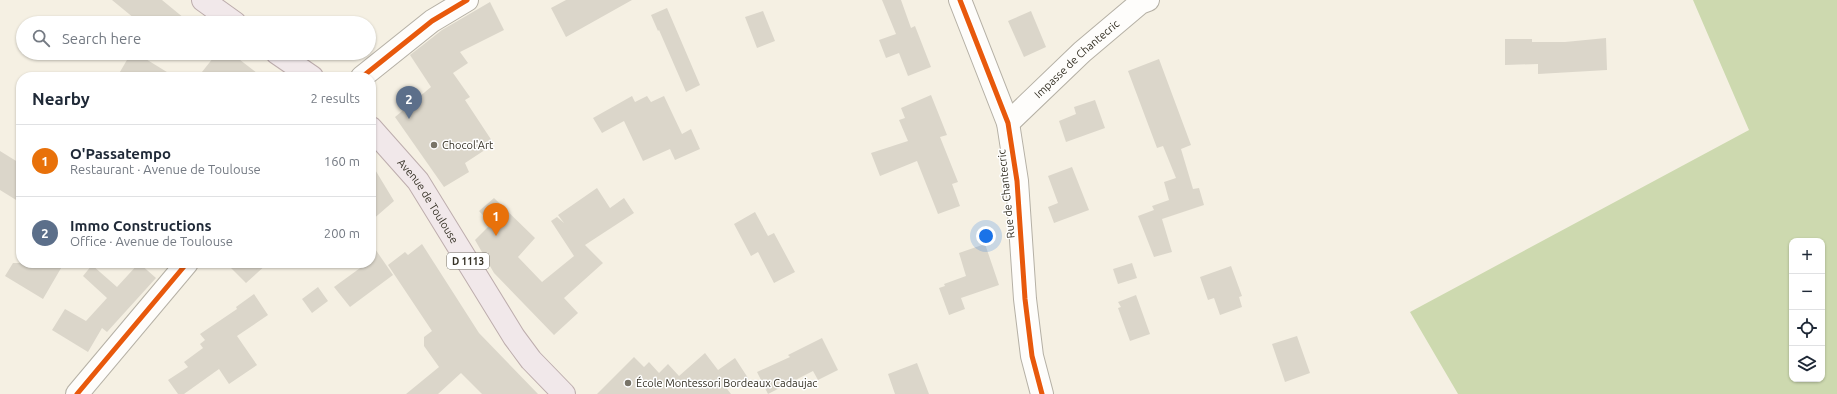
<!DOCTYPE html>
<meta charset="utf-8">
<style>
body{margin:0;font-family:Ubuntu,sans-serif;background:#f2f2f3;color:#1f2937}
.controls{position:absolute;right:12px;bottom:12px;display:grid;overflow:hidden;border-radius:8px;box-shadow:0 1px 3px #0004}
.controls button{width:36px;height:36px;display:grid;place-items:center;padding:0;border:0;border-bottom:1px solid #e0e1e3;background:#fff;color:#1f2937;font:20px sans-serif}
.you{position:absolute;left:986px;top:236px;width:14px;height:14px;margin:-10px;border:3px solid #fff;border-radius:50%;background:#1a73e8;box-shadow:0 0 0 6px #1a73e833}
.badge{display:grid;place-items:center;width:26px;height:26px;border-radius:50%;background:#787468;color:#fff;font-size:13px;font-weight:700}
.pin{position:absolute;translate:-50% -33px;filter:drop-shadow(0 1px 2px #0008)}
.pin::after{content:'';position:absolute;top:21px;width:14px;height:12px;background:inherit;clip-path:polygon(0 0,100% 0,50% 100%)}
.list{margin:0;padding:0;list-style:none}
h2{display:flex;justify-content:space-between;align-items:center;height:52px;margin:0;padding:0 16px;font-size:17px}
h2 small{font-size:13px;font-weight:400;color:#747a83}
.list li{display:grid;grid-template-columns:26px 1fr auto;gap:12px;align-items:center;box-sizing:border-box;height:72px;padding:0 16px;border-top:1px solid #e0e1e3}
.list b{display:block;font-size:15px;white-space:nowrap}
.list p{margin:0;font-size:13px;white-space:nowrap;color:#747a83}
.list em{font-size:13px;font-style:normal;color:#747a83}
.icon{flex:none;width:22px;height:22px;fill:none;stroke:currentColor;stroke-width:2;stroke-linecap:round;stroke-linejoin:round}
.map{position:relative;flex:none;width:1837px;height:394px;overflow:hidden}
.search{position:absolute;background:#fff;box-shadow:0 1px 3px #0004;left:16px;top:16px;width:360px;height:44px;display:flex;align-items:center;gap:10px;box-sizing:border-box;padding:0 14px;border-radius:22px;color:#747a83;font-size:15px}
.panel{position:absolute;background:#fff;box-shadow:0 1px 3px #0004;left:16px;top:72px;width:360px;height:196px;border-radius:16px}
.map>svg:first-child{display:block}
.forest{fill:#cdd9af;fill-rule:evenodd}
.building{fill:#dbd6ca}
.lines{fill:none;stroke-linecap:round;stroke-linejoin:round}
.minor-casing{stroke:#b5b0a5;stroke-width:24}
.major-casing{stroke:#bdadad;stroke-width:24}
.minor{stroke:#fefdfb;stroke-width:22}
.major{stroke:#f1e8ea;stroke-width:22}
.cycleway-casing{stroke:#fff;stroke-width:8}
.cycleway{stroke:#e8590c;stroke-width:5}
.poi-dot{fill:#787468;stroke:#fff;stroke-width:1.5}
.labels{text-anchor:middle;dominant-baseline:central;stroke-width:3;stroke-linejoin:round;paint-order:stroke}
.shield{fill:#fff;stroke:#726f66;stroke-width:1}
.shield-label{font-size:10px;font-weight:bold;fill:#353125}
.street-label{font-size:11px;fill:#353125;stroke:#fff}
.poi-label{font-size:11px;fill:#353125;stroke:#fff;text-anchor:start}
</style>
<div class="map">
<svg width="1837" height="394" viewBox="0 0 1837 394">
<rect width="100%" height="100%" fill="#f5f0e3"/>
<!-- forest -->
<path class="forest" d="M 1693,0 L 1837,0 L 1837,394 L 1458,394 L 1410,312 L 1749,130 ZM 1792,241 L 1822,241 L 1822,379 L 1792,379 Z"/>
<!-- building -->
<path class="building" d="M 112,0 L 162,0 L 190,23 L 140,23 Z
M 566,0 L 632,0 L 566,37 L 551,8 Z
M 882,0 L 901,0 L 911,28 L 915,26 L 931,67 L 908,76 L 899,53 L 886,58 L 879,40 L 896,34 Z
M 490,2 L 504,30 L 460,52 L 468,63 L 453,73 L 470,97 L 465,100 L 494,144 L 465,163 L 469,172 L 444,187 L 395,117 L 431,87 L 410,55 L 442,30 Z
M 667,8 L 700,85 L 686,92 L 659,30 L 658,31 L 651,15 Z
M 763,11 L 775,41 L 757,48 L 745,17 Z
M 1031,11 L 1046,47 L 1024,57 L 1008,21 Z
M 1606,38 L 1607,70 L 1538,74 L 1538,64 L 1505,65 L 1505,39 L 1532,39 L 1532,42 L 1565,42 Z
M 131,53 L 136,53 L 175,77 L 117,77 Z
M 217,53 L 231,53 L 262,77 L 198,77 Z
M 1159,59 L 1191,145 L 1181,149 L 1193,189 L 1199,188 L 1204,205 L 1162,219 L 1172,252 L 1154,257 L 1138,216 L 1154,210 L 1152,206 L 1169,200 L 1164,182 L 1176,178 L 1163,146 L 1157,148 L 1128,71 Z
M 931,95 L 947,135 L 940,137 L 958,182 L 952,184 L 960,206 L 938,214 L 917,161 L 880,176 L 871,153 L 908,141 L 899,120 L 905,118 L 901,108 Z
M 632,96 L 635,102 L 647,96 L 651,102 L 664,96 L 682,134 L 691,129 L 700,149 L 675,160 L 670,149 L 643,161 L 624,121 L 602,133 L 593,118 Z
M 1095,100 L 1105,128 L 1066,142 L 1059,121 L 1076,114 L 1074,107 Z
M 0,151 L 21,164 L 21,203 L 0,190 Z
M 371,163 L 394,201 L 371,221 Z
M 1072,167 L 1089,210 L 1054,223 L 1048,207 L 1058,203 L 1048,176 Z
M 597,188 L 610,208 L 624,198 L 634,213 L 585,245 L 603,263 L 564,298 L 578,313 L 554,335 L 494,273 L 475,240 L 491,224 L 479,211 L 494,198 L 535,238 L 518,257 L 542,282 L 574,256 L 551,221 L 557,217 L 564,223 L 558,215 Z
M 755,212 L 768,236 L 774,233 L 795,272 L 774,283 L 758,252 L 751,256 L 734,224 Z
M 371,243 L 393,275 L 350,307 L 334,287 L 367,263 L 371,263 Z
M 422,244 L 479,333 L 538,394 L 482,394 L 461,373 L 438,394 L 406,394 L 439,367 L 424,346 L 424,337 L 432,331 L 388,265 L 405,252 L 408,255 Z
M 985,244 L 999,285 L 961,298 L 965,309 L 949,315 L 939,288 L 945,286 L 944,284 L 966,276 L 959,253 Z
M 13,263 L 64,263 L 43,299 L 5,276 Z
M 139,263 L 156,278 L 107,332 L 102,328 L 88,352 L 52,330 L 65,309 L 86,321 L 107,298 L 83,276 L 92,265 L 117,287 Z
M 226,263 L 268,263 L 246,283 Z
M 1132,263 L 1137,278 L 1118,284 L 1113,269 Z
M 1231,266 L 1242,296 L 1239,297 L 1242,307 L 1220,315 L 1214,298 L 1208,300 L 1200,277 Z
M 318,287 L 328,301 L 312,313 L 302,299 Z
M 254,294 L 268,315 L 237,336 L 257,365 L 229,384 L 219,369 L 184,394 L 178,394 L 168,380 L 188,367 L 184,362 L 203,348 L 200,344 L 205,340 L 200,334 L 237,309 L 236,307 Z
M 1136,295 L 1150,334 L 1130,341 L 1118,308 L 1121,307 L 1118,302 Z
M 1297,336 L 1310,373 L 1285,382 L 1272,344 Z
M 822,338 L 838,370 L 818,380 L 813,371 L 768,394 L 757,372 L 790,357 L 788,355 Z
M 705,353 L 718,370 L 735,358 L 748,378 L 724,385 L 731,394 L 597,394 L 634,357 L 644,367 L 649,362 L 659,373 L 668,364 L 679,376 Z
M 917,363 L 929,394 L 895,394 L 888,374 Z"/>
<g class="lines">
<!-- minor casing -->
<g class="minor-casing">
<g id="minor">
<path d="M 960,0 L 1008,123 L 1017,181 L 1025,299 L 1032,356 L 1042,394"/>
<path d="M 362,77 L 432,21 L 467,0"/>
<path id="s1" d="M 1008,123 L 1082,52 L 1140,3 L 1148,0"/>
<path d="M 77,394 L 187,263"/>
</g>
</g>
<!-- major casing -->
<g class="major-casing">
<g id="major">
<path d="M 203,0 L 235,23"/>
<path d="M 277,53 L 312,77"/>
<path id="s2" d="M 371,128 L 418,181 L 514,337 L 531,360 L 564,394"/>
</g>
</g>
<!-- minor -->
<use href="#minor" class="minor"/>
<!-- major -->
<use href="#major" class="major"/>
<!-- cycleway casing -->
<g class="cycleway-casing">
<path id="cycleway" d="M 960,0 L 1008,123 L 1017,181 L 1025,299 L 1032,356 L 1042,394
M 362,77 L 432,21 L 467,0
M 77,394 L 187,263"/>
</g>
<!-- cycleway -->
<use href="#cycleway" class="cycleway"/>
</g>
<!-- markers -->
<g class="poi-dot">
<circle cx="434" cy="145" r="4"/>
<circle cx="628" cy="383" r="4"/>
</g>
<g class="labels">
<!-- shield labels -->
<rect class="shield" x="447" y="253" width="42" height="16" rx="3"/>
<g class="shield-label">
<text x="468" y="261">D 1113</text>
</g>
<!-- street labels -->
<g class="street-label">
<text stroke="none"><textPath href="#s1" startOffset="94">Impasse de Chantecric</textPath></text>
<text transform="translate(1006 194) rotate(-96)">Rue de Chantecric</text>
<text stroke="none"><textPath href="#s2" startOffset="93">Avenue de Toulouse</textPath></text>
</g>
<!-- poi labels -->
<g class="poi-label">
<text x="442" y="145">Chocol'Art</text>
<text x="636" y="383">École Montessori Bordeaux Cadaujac</text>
</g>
</g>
</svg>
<div class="controls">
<button>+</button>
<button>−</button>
<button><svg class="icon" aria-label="locate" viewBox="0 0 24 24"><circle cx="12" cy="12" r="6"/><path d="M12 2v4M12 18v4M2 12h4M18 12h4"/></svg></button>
<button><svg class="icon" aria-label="layers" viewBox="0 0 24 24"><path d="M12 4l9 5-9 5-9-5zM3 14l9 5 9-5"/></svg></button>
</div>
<div class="you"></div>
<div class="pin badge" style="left:496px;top:236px;background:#e8710a">1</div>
<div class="pin badge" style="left:409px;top:119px;background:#5c6f8a">2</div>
<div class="search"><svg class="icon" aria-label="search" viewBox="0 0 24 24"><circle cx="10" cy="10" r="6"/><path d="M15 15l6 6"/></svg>Search here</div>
<section class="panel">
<h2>Nearby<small>2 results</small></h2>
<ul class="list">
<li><span class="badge" style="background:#e8710a">1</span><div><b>O'Passatempo</b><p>Restaurant · Avenue de Toulouse</p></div><em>160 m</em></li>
<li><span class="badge" style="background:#5c6f8a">2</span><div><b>Immo Constructions</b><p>Office · Avenue de Toulouse</p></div><em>200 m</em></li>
</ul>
</section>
</div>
